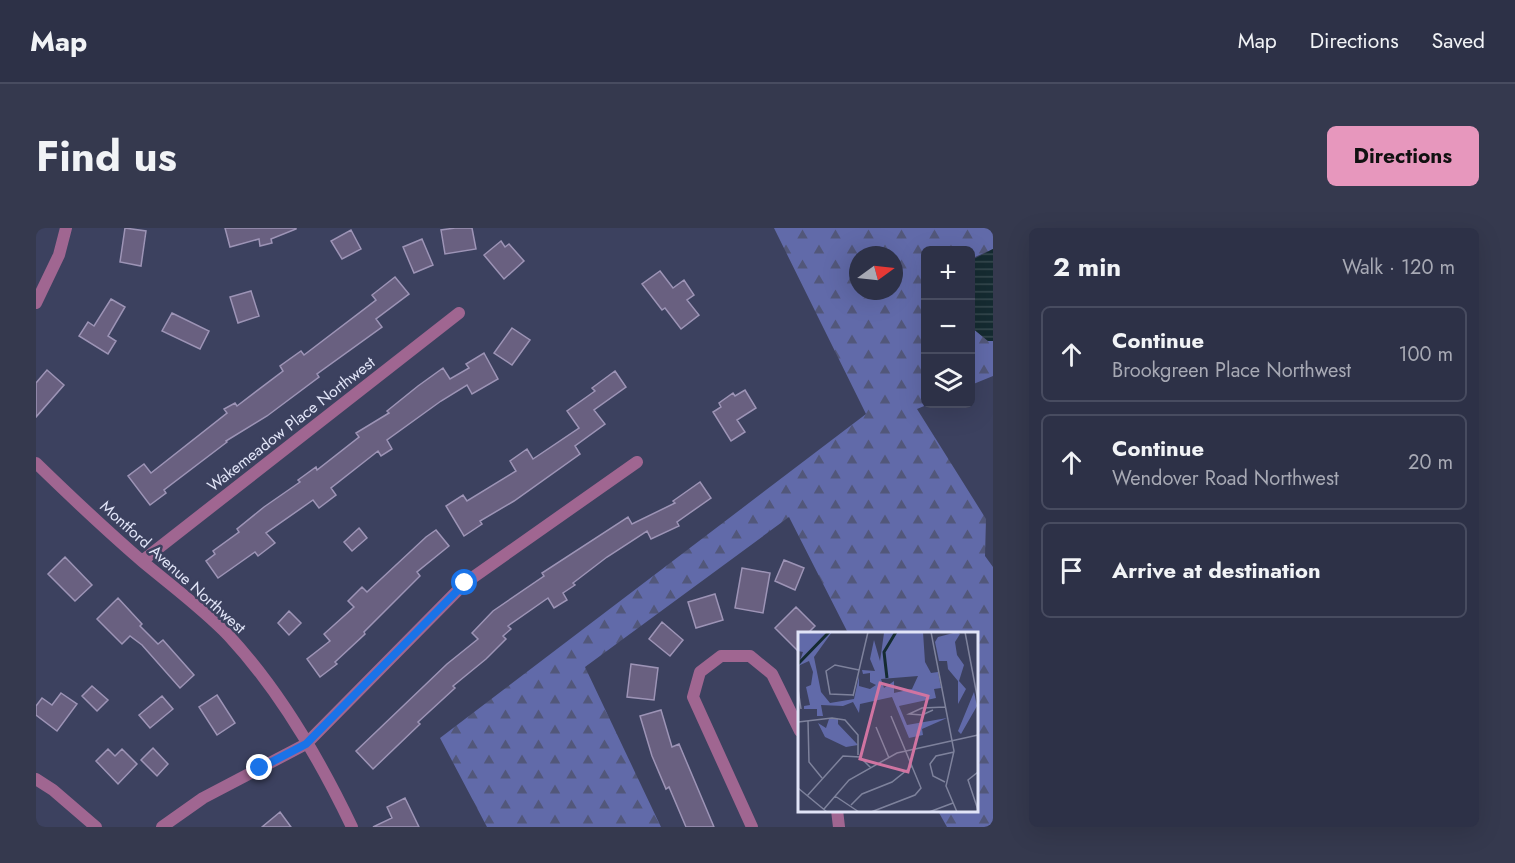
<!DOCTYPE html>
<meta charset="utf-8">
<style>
body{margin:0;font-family:Jost,sans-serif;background:#35394e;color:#f1f3f6}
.controls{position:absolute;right:18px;top:18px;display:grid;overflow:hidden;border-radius:9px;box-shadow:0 6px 24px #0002}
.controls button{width:54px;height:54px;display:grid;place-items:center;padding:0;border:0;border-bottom:2px solid #484c60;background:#2d3147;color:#f1f3f6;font:30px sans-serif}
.compass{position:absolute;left:813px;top:18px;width:54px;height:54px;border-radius:50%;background:#2d3147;box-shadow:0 6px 24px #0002;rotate:75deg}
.stop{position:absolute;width:18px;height:18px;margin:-14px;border:4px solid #1a73e8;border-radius:50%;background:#fff}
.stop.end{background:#1a73e8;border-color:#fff;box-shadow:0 2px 6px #0008}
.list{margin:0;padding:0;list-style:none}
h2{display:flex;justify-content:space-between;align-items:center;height:78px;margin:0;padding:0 24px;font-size:26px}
h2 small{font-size:20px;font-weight:400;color:#a7a9b4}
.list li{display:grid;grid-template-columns:39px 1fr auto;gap:18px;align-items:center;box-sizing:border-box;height:96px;margin:0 12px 12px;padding:0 12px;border:2px solid #484c60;border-radius:9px}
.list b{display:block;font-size:22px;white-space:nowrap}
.list p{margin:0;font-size:20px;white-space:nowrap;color:#a7a9b4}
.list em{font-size:20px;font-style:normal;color:#a7a9b4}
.icon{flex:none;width:33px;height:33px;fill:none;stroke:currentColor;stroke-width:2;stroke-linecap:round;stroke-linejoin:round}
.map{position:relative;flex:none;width:957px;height:599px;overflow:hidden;border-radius:9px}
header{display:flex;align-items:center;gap:36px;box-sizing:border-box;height:84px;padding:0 30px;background:#2d3147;border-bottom:2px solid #484c60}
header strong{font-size:28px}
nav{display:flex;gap:33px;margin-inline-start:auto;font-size:21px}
.intro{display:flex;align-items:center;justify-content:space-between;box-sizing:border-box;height:144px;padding:0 36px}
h1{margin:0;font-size:42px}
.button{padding:15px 27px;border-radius:9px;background:#e797bd;color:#111;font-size:21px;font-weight:700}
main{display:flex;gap:36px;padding:0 36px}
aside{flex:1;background:#2d3147;border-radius:9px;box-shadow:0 6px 24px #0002}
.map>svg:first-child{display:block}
.forest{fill:url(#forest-firs);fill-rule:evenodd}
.water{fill:url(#water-rules)}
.building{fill:#696080;stroke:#9d94b6;stroke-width:1.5}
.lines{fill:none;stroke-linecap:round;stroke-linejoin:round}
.minor{stroke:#a06691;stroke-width:12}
.route{stroke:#1a73e8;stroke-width:8}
.labels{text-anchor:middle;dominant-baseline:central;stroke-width:5;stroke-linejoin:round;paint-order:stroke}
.street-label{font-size:16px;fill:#e1e4f7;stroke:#3c415f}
.inset-river{fill:none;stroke:#152b31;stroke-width:3}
.inset-road{fill:none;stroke:#7e829c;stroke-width:1.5}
.view{fill:#d074a1;fill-opacity:0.15;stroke:#d074a1;stroke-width:3}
.inset-edge{fill:none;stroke:#e1e4f7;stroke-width:3}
</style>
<header>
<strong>Map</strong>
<nav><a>Map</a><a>Directions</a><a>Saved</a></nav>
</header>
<div class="intro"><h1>Find us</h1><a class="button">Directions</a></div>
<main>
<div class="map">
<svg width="957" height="599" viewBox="0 0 957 599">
<defs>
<pattern id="forest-firs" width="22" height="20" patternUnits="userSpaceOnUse" patternTransform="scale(1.5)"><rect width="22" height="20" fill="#616aa9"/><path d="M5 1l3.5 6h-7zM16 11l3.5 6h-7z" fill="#52577a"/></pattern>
<pattern id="water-rules" width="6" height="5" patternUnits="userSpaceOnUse" patternTransform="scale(1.5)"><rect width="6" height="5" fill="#152b31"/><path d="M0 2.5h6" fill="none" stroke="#374a50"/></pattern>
</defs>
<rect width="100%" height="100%" fill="#3c415f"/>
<!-- forest -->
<path class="forest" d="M 738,0 L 957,0 L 957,21 L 939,29 L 935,35 L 934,22 L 890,22 L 890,176 L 893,176 L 881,181 L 950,291 L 949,328 L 957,339 L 957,599 L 911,599 L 902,583 L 940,582 L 940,406 L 812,405 L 753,289 L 549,439 L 625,599 L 451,599 L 404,510 L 830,186 ZM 822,27 L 858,27 L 858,63 L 822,63 Z
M 934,98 L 952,113 L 957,113 L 957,148 L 935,157 Z"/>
<!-- water -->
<path class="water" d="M 957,21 L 957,113 L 952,113 L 935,99 L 934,33 Z"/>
<!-- building -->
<path class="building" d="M 89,0 L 110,3 L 105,38 L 84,34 Z
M 189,0 L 260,0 L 260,1 L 235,11 L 236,15 L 224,18 L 223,11 L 194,19 Z
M 419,0 L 436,0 L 440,21 L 409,26 L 405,2 Z
M 315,2 L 325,21 L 306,31 L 295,13 Z
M 386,11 L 397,37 L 378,45 L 367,19 Z
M 465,13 L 469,19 L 473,16 L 488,33 L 468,51 L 448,27 Z
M 624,43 L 637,60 L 648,52 L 658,67 L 651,72 L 663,87 L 645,101 L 629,80 L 626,82 L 606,56 Z
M 359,49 L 373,66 L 340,91 L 346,99 L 281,146 L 283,149 L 231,188 L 190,213 L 191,214 L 128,262 L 130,265 L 114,277 L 92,248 L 108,236 L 115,245 L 191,185 L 188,181 L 199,175 L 201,178 L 247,143 L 244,138 L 265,123 L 268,127 L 340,72 L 336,67 Z
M 215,63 L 223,88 L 202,95 L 194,69 Z
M 75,71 L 89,79 L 72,108 L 80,113 L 72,126 L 43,108 L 52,94 L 58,98 Z
M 136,85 L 173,103 L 164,121 L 126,103 Z
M 476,100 L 494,112 L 476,137 L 458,125 Z
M 448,125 L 462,151 L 436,166 L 431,157 L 405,173 L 351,212 L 356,221 L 345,228 L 342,223 L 295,260 L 300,267 L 283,280 L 277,272 L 230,305 L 239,315 L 222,328 L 219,324 L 182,350 L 170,333 L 179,326 L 177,323 L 203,304 L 201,301 L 228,279 L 264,254 L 262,252 L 280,239 L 281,242 L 323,209 L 320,205 L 353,185 L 351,183 L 382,158 L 407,140 L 414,151 L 433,140 L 430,136 Z
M 11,142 L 28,157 L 0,189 L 0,155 Z
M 579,143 L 590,159 L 558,182 L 569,196 L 539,218 L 544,226 L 478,273 L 444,293 L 446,296 L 428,308 L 410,278 L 427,267 L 431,273 L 480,243 L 474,233 L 491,221 L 497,231 L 543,200 L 531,183 L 559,163 L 556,160 Z
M 709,162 L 720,180 L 701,192 L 709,204 L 695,213 L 677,184 L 685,179 L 683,175 L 697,165 L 699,168 Z
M 664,254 L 675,270 L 641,294 L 643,298 L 615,311 L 611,303 L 571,329 L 537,355 L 539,357 L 527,365 L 531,372 L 518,380 L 512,370 L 472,398 L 475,401 L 467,408 L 470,411 L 450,431 L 417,458 L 419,460 L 382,494 L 384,496 L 337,541 L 320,523 L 411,436 L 442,411 L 436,405 L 457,383 L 508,348 L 506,345 L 592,289 L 596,296 L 639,275 L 637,273 Z
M 323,300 L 331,310 L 316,323 L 308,314 Z
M 400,302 L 413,318 L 381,344 L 384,348 L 328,404 L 329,406 L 299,434 L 301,436 L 284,449 L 271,431 L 294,413 L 288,406 L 318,379 L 312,373 L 326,359 L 331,364 L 390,309 Z
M 29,329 L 56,357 L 39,373 L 12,346 Z
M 748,332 L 768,340 L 759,362 L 739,353 Z
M 706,340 L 734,345 L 727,385 L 699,380 Z
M 679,366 L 687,392 L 660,400 L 652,374 Z
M 82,370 L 106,396 L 104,398 L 122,416 L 127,412 L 158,447 L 144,460 L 106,417 L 94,408 L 86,416 L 61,391 Z
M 760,379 L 779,398 L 772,405 L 764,405 L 764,425 L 739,400 Z
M 253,383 L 265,395 L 253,407 L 242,395 Z
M 626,394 L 647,412 L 634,428 L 613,411 Z
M 595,436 L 622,440 L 618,472 L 591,469 Z
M 56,458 L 72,472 L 61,483 L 46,468 Z
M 25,465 L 41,476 L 21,503 L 0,487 L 0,478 L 6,470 L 16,477 Z
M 181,467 L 199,495 L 181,507 L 163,479 Z
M 126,468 L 137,481 L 114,500 L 103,487 Z
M 625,482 L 636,519 L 643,516 L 678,599 L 650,599 L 633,559 L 630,561 L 616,528 L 604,488 Z
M 117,520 L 132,536 L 121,548 L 105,532 Z
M 72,521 L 79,528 L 86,521 L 101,536 L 82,556 L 60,533 Z
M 369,570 L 383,599 L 337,599 L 356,590 L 351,579 Z
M 244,584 L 255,599 L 226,599 Z"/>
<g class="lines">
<!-- minor -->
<path class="minor" d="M 0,75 L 23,27 L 30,0
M 0,235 C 35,269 70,302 107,334 C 136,358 167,381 193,408 C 244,463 284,532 316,599
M 106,333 L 423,85
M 0,551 L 17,562 L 60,599
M 801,582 L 803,599
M 126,599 L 167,570 L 270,516 L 429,355 L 601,234
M 716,599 L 657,469 L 664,444 L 685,428 L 714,428 L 736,446 L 764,503"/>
</g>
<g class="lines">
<!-- route -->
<path class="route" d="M 224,540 L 270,516 L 429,355"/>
</g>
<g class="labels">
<!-- street labels -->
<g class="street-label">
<text transform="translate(255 196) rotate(-38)">Wakemeadow Place Northwest</text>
<text transform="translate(137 339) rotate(42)">Montford Avenue Northwest</text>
</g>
</g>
<!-- overview -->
<g transform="translate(762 404)">
<rect width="180" height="180" fill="#3c415f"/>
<path d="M 0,0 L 34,0 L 16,25 L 23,60 L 32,71 L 56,67 L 61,44 L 61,54 L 72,57 L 78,53 L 72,50 L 72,41 L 65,42 L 64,38 L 77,39 L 72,27 L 76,8 L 82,29 L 86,1 L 125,0 L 127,30 L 133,41 L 140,40 L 143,56 L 136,57 L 138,66 L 101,74 L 109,93 L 149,86 L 124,97 L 125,103 L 111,106 L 94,65 L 62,72 L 61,81 L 55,70 L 45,74 L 23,73 L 25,84 L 19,84 L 19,77 L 6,77 L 6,74 L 12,73 L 8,55 L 13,53 L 15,40 L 11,29 L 0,34 L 5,20 L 0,19 ZM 120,44 L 114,57 L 96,61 L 96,49 L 86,56 L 83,47 ZM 159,0 L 162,2 L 157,10 L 159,23 L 166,33 L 161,49 L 168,57 L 160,72 L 160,49 L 150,37 L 149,29 L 141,29 L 137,10 L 140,5 ZM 176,60 L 179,74 L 163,102 L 160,99 ZM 31,87 L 40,87 L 40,92 L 60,113 L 48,115 L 27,105 L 20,91 L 28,96 Z" fill="#616aa9" fill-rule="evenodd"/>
<path class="inset-river" d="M 0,32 L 31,0M 89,46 L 86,20 L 98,0"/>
<path class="inset-road" d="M 133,0 L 156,119 L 148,154 L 159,180M 167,0 L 180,69M 0,57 L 3,77M 55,63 L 32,62 L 28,39 L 37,33 L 61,38M 55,64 L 70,0M 135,78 L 124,83 L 111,82 L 124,76 L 147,75M 10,89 L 11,130 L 24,146M 0,90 L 34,86 L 47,88 L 60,103 L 60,123M 78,95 L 91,126M 180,140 L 170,148 L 180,178M 147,150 L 135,144 L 132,132 L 138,124 L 156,120M 0,156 L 29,180M 9,164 L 45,124 L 62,125 L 73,136M 37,164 L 61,180M 53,173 L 64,162 L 94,150 L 114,134M 26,177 L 51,148 L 99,121 L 180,103M 73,180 L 117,163 L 123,156 L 93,84M 131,180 L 155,171"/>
<path class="view" d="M 82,51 L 130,64 L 110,140 L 62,127 Z"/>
<rect width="180" height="180" class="inset-edge"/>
</g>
</svg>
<div class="controls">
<button>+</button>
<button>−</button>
<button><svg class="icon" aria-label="layers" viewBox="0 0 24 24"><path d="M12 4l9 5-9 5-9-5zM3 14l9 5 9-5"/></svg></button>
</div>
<svg class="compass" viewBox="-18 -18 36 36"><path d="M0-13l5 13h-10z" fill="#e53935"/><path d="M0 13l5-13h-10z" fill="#a7a9b4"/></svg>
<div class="stop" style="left:429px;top:355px"></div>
<div class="stop end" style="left:224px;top:540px"></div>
</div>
<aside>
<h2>2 min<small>Walk · 120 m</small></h2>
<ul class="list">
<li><svg class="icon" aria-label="ahead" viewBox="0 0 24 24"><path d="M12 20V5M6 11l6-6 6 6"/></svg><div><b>Continue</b><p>Brookgreen Place Northwest</p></div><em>100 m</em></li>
<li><svg class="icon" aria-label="ahead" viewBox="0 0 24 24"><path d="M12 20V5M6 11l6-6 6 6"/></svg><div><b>Continue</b><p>Wendover Road Northwest</p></div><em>20 m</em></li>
<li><svg class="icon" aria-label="arrive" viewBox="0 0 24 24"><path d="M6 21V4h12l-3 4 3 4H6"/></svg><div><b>Arrive at destination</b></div></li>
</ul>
</aside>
</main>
